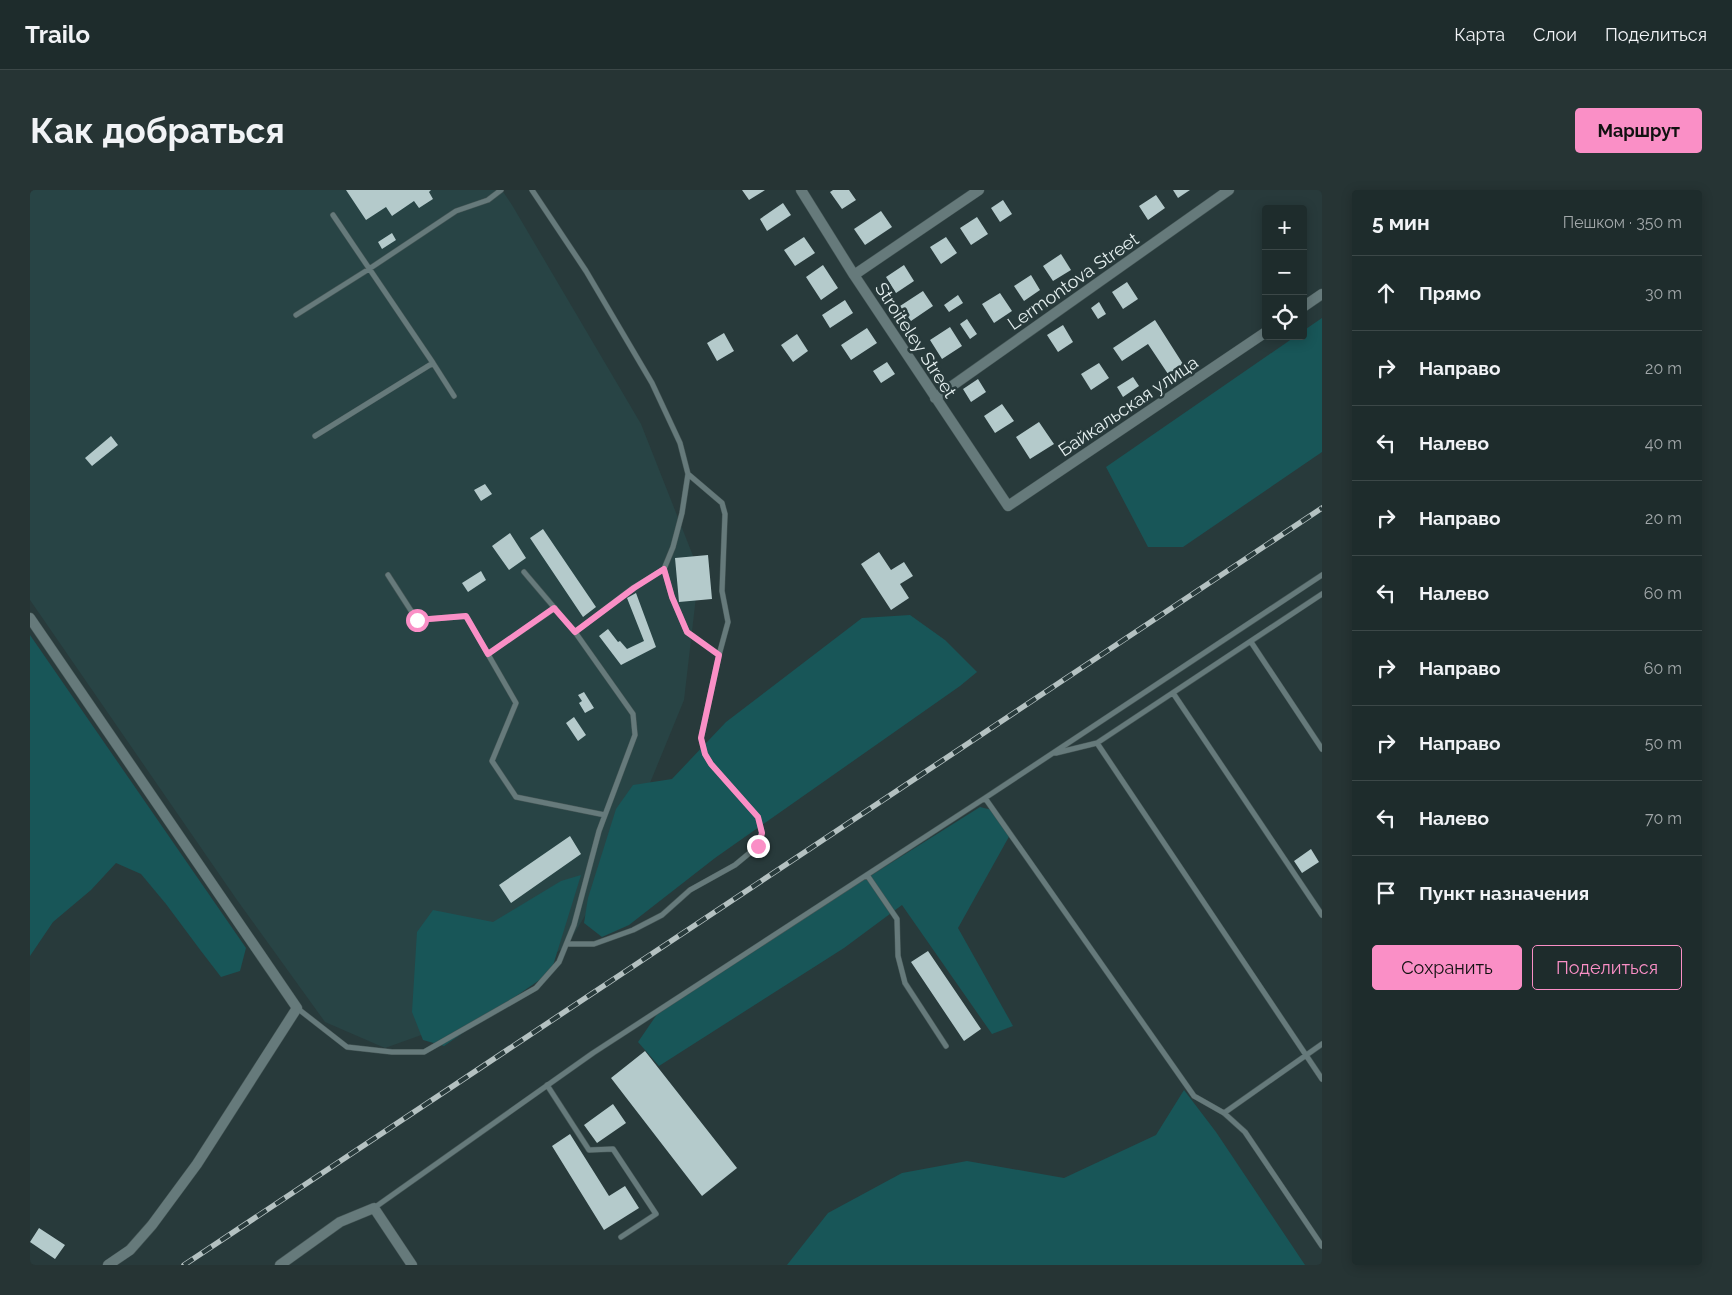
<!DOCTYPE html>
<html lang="ru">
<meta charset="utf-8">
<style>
body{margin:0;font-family:Raleway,sans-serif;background:#263434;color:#f1f3f6}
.controls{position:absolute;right:15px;top:15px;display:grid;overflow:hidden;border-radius:5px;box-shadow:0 2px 12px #0003}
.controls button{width:45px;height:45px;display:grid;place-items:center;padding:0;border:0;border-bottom:1px solid #3c4848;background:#1e2c2c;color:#f1f3f6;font:25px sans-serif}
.stop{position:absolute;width:15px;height:15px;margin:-11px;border:4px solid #fa8fc6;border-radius:50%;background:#fff}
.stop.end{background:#fa8fc6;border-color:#fff;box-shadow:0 1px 5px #0008}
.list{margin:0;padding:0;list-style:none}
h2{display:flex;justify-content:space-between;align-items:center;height:65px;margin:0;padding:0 20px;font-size:21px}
h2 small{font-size:16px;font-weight:400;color:#a1a7a9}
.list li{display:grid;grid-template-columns:32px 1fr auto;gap:15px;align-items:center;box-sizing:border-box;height:75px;padding:0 20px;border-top:1px solid #3c4848}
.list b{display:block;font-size:19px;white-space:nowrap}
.list em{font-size:16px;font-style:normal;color:#a1a7a9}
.actions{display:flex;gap:10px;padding:15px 20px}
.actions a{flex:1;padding:11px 0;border:1px solid #fa8fc6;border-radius:5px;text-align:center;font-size:18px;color:#fa8fc6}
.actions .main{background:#fa8fc6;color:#111}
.icon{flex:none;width:28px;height:28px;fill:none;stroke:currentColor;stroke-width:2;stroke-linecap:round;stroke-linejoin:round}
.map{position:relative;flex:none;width:1292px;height:1075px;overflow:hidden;border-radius:5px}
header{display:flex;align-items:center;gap:30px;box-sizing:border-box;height:70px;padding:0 25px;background:#1e2c2c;border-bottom:1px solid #3c4848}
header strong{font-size:24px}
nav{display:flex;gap:28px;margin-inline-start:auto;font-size:18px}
.intro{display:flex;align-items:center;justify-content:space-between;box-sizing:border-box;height:120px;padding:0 30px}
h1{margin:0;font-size:35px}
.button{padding:12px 22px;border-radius:5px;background:#fa8fc6;color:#111;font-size:18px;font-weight:700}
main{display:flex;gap:30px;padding:0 30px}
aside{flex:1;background:#1e2c2c;border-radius:5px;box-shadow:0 2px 12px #0003}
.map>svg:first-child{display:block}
.built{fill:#284445}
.green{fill:#185658}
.building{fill:#b4cacb}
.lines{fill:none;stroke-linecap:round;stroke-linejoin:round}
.service-casing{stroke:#465757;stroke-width:6}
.minor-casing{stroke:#465757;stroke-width:11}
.service{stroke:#667a7b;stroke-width:5}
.minor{stroke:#667a7b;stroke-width:10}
.rail-casing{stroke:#b4c1c1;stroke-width:5.5}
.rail{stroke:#283a3b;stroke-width:4;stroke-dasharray:11;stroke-linecap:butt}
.route{stroke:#fa8fc6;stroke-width:6}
.labels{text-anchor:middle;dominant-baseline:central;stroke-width:5;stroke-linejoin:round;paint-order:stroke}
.street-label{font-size:18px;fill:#e4efef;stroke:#283a3b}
</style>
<header>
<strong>Trailo</strong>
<nav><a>Карта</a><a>Слои</a><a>Поделиться</a></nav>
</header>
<div class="intro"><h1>Как добраться</h1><a class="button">Маршрут</a></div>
<main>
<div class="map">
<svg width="1292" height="1075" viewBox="0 0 1292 1075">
<rect width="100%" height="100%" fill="#283a3b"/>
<!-- built -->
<path class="built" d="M 0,0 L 472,0 L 482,15 L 611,234 L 669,381 L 654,510 L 588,671 L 538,754 L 436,829 L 355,858 L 295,832 L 207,710 L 0,410 Z"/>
<!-- green -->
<path class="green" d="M 1292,128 L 1292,262 L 1153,357 L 1118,357 L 1076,277 L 1266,146 L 1273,146 L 1273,141 Z
M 880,425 L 915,450 L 947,482 L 930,496 L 685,668 L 599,735 L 572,747 L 554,733 L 558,708 L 586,619 L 603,595 L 642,589 L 696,532 L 832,428 Z
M 0,445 L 216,758 L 210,781 L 191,787 L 171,761 L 136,714 L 111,684 L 86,673 L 61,700 L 23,732 L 0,766 Z
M 950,617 L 966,621 L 981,643 L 928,738 L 983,836 L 962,844 L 872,715 L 814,758 L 629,876 L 608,852 L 632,817 Z
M 551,685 L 521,782 L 414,856 L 393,850 L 382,822 L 387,742 L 403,720 L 463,732 L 531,691 Z
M 1154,900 L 1186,942 L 1275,1075 L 757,1075 L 798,1023 L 872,983 L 937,971 L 1034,988 L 1126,945 Z"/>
<!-- building -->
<path class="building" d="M 316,0 L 401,0 L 399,2 L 403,9 L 389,18 L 384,11 L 362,26 L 356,17 L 336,30 Z
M 712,0 L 735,0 L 719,10 Z
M 803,0 L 819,0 L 826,10 L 812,19 L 800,2 Z
M 1143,0 L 1160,0 L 1148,8 Z
M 1126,5 L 1135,18 L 1118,30 L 1109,16 Z
M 973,10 L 982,24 L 970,32 L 961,18 Z
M 753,13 L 761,25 L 737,41 L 730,29 Z
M 851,21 L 862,37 L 835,55 L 824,39 Z
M 947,27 L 958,44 L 941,55 L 930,38 Z
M 362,43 L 366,50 L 352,59 L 348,52 Z
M 774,47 L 785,63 L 765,76 L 754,60 Z
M 916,47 L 927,63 L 911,74 L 900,57 Z
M 1031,64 L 1041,80 L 1023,91 L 1013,76 Z
M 793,75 L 808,98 L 791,110 L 776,87 Z
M 874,75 L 884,91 L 866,103 L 856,87 Z
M 1001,85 L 1010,100 L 994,111 L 984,96 Z
M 1097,92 L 1108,109 L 1093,119 L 1082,102 Z
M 893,101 L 903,116 L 881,131 L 870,116 Z
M 970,103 L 982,121 L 964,133 L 952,114 Z
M 928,105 L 933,113 L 919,122 L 914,115 Z
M 815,110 L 823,123 L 800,138 L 792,125 Z
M 1069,112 L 1076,124 L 1068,129 L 1061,118 Z
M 937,129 L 947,144 L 940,149 L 930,134 Z
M 1125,130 L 1153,174 L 1138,184 L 1118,154 L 1092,171 L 1083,158 Z
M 1033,135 L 1043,152 L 1028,162 L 1017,145 Z
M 920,137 L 932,156 L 912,169 L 900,150 Z
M 837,138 L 847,153 L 821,170 L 811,155 Z
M 694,143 L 704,161 L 687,171 L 677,153 Z
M 767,144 L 778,161 L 763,172 L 751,155 Z
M 857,172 L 865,184 L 851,193 L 843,181 Z
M 1069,173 L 1079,188 L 1061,200 L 1051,184 Z
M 1103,187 L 1109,196 L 1093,207 L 1087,197 Z
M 948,189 L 956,202 L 941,212 L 933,199 Z
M 972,214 L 984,231 L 965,243 L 954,226 Z
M 1009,232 L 1024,254 L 1000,269 L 986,247 Z
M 81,246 L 88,255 L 62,276 L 55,268 Z
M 455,294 L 462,304 L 451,311 L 444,300 Z
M 513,339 L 566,417 L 553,427 L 500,348 Z
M 480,343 L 496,368 L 479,380 L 462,356 Z
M 849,362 L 861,380 L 874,372 L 883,386 L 870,394 L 879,408 L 861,420 L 831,374 Z
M 678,365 L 682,409 L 649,412 L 645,368 Z
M 451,381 L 456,390 L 438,402 L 432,393 Z
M 606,403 L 626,457 L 591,475 L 569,446 L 578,439 L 588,452 L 590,451 L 597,459 L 614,451 L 597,408 Z
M 554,502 L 564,518 L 555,523 L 549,513 L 552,511 L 548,505 Z
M 544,527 L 556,545 L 548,551 L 536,533 Z
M 540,646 L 551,664 L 481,713 L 469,695 Z
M 1281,659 L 1289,672 L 1272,683 L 1264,671 Z
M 898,761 L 951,839 L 934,851 L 881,772 Z
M 615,861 L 707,978 L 672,1006 L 581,888 Z
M 583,914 L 596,933 L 567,953 L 554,935 Z
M 540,944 L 579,1006 L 595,996 L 609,1018 L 574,1040 L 522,956 Z
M 9,1038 L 35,1055 L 25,1069 L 0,1052 Z"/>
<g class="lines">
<!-- service casing -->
<g class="service-casing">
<path id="service" d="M 502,0 L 556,81 L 622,193 L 650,253 L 658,284 L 652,323 L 643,357 L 634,379 L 603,398 L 545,442
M 303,25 L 403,173 L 424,206
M 266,125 L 339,79 L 426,21 L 458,10 L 471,0
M 285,246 L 403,173
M 634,379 L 642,407 L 657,442 L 689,465
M 358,385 L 387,430 L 436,426 L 486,513 L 462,571 L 486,607 L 575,625
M 1221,452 L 1292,559
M 458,464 L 525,418
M 1143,503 L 1292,725
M 1067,553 L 1292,889
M 1026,563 L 1067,553 L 1292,404
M 955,608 L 1164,906 L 1194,923 L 1215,942 L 1292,1056
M 837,685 L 867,729 L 868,766 L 875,793 L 916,856
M 537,754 L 564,754 L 603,740 L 632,725 L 660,700 L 705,675 L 728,656 L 732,643 L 728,627 L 681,574 L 675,564 L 671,548 L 689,465 L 698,432 L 692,401 L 695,324 L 692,313 L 658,284
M 267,818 L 317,857 L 362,862 L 394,862 L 506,798 L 529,772 L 544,735 L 569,641 L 605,545 L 603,524 L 545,442 L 494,382
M 517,895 L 559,960 L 583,959 L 626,1024 L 591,1047
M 1194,923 L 1292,854
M 344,1018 L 563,863 L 955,608 L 1292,385"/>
</g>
<!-- minor casing -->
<g class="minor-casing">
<path id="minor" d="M 771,0 L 824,85 L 978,316 L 1236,142
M 824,85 L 949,0
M 1273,117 L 1292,104
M 905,208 L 1199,0
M 0,428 L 267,818 L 167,974 L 122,1035 L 100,1060 L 78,1075
M 250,1075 L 310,1032 L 344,1018 L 382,1075"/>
</g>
<!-- service -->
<use href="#service" class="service"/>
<!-- minor -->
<use href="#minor" class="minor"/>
<!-- rail casing -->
<g class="rail-casing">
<path id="rail" d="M 154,1075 L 1292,318"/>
</g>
<!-- rail -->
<use href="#rail" class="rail"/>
</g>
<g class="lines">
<!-- route -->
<path class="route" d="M 387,430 L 436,426 L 458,464 L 524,418 L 545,442 L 604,398 L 634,379 L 642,407 L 657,442 L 689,465 L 671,548 L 675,564 L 681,574 L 728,627 L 732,643 L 728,656"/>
</g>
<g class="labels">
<!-- street labels -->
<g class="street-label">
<text transform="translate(1043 91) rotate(-35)">Lermontova Street</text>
<text transform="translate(886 150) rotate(57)">Stroiteley Street</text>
<text transform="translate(1098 216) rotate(-34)">Байкальская улица</text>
</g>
</g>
</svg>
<div class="controls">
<button>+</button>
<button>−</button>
<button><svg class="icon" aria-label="locate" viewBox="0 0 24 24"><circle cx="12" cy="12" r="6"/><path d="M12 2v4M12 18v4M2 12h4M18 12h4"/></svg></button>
</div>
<div class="stop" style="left:387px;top:430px"></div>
<div class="stop end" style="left:728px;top:656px"></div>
</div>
<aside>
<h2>5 мин<small>Пешком · 350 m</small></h2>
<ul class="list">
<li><svg class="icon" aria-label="ahead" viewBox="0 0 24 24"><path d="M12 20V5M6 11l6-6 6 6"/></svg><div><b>Прямо</b></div><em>30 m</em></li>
<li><svg class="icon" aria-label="right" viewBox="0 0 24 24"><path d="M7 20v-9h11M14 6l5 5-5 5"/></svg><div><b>Направо</b></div><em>20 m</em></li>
<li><svg class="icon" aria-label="left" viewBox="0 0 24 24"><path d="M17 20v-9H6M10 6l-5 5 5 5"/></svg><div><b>Налево</b></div><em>40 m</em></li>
<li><svg class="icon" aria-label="right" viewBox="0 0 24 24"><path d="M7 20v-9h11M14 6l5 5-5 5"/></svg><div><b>Направо</b></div><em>20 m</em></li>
<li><svg class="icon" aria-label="left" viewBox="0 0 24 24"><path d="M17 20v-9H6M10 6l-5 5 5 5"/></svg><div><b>Налево</b></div><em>60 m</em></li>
<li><svg class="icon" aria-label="right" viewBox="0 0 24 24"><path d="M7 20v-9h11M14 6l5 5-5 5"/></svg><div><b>Направо</b></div><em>60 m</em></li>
<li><svg class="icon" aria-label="right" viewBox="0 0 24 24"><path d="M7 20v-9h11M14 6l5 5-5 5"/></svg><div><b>Направо</b></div><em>50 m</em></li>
<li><svg class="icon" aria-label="left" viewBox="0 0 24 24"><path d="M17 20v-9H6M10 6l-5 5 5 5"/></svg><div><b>Налево</b></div><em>70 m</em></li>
<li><svg class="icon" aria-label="arrive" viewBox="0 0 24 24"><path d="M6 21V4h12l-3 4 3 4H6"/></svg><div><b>Пункт назначения</b></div></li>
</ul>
<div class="actions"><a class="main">Сохранить</a><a>Поделиться</a></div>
</aside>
</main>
